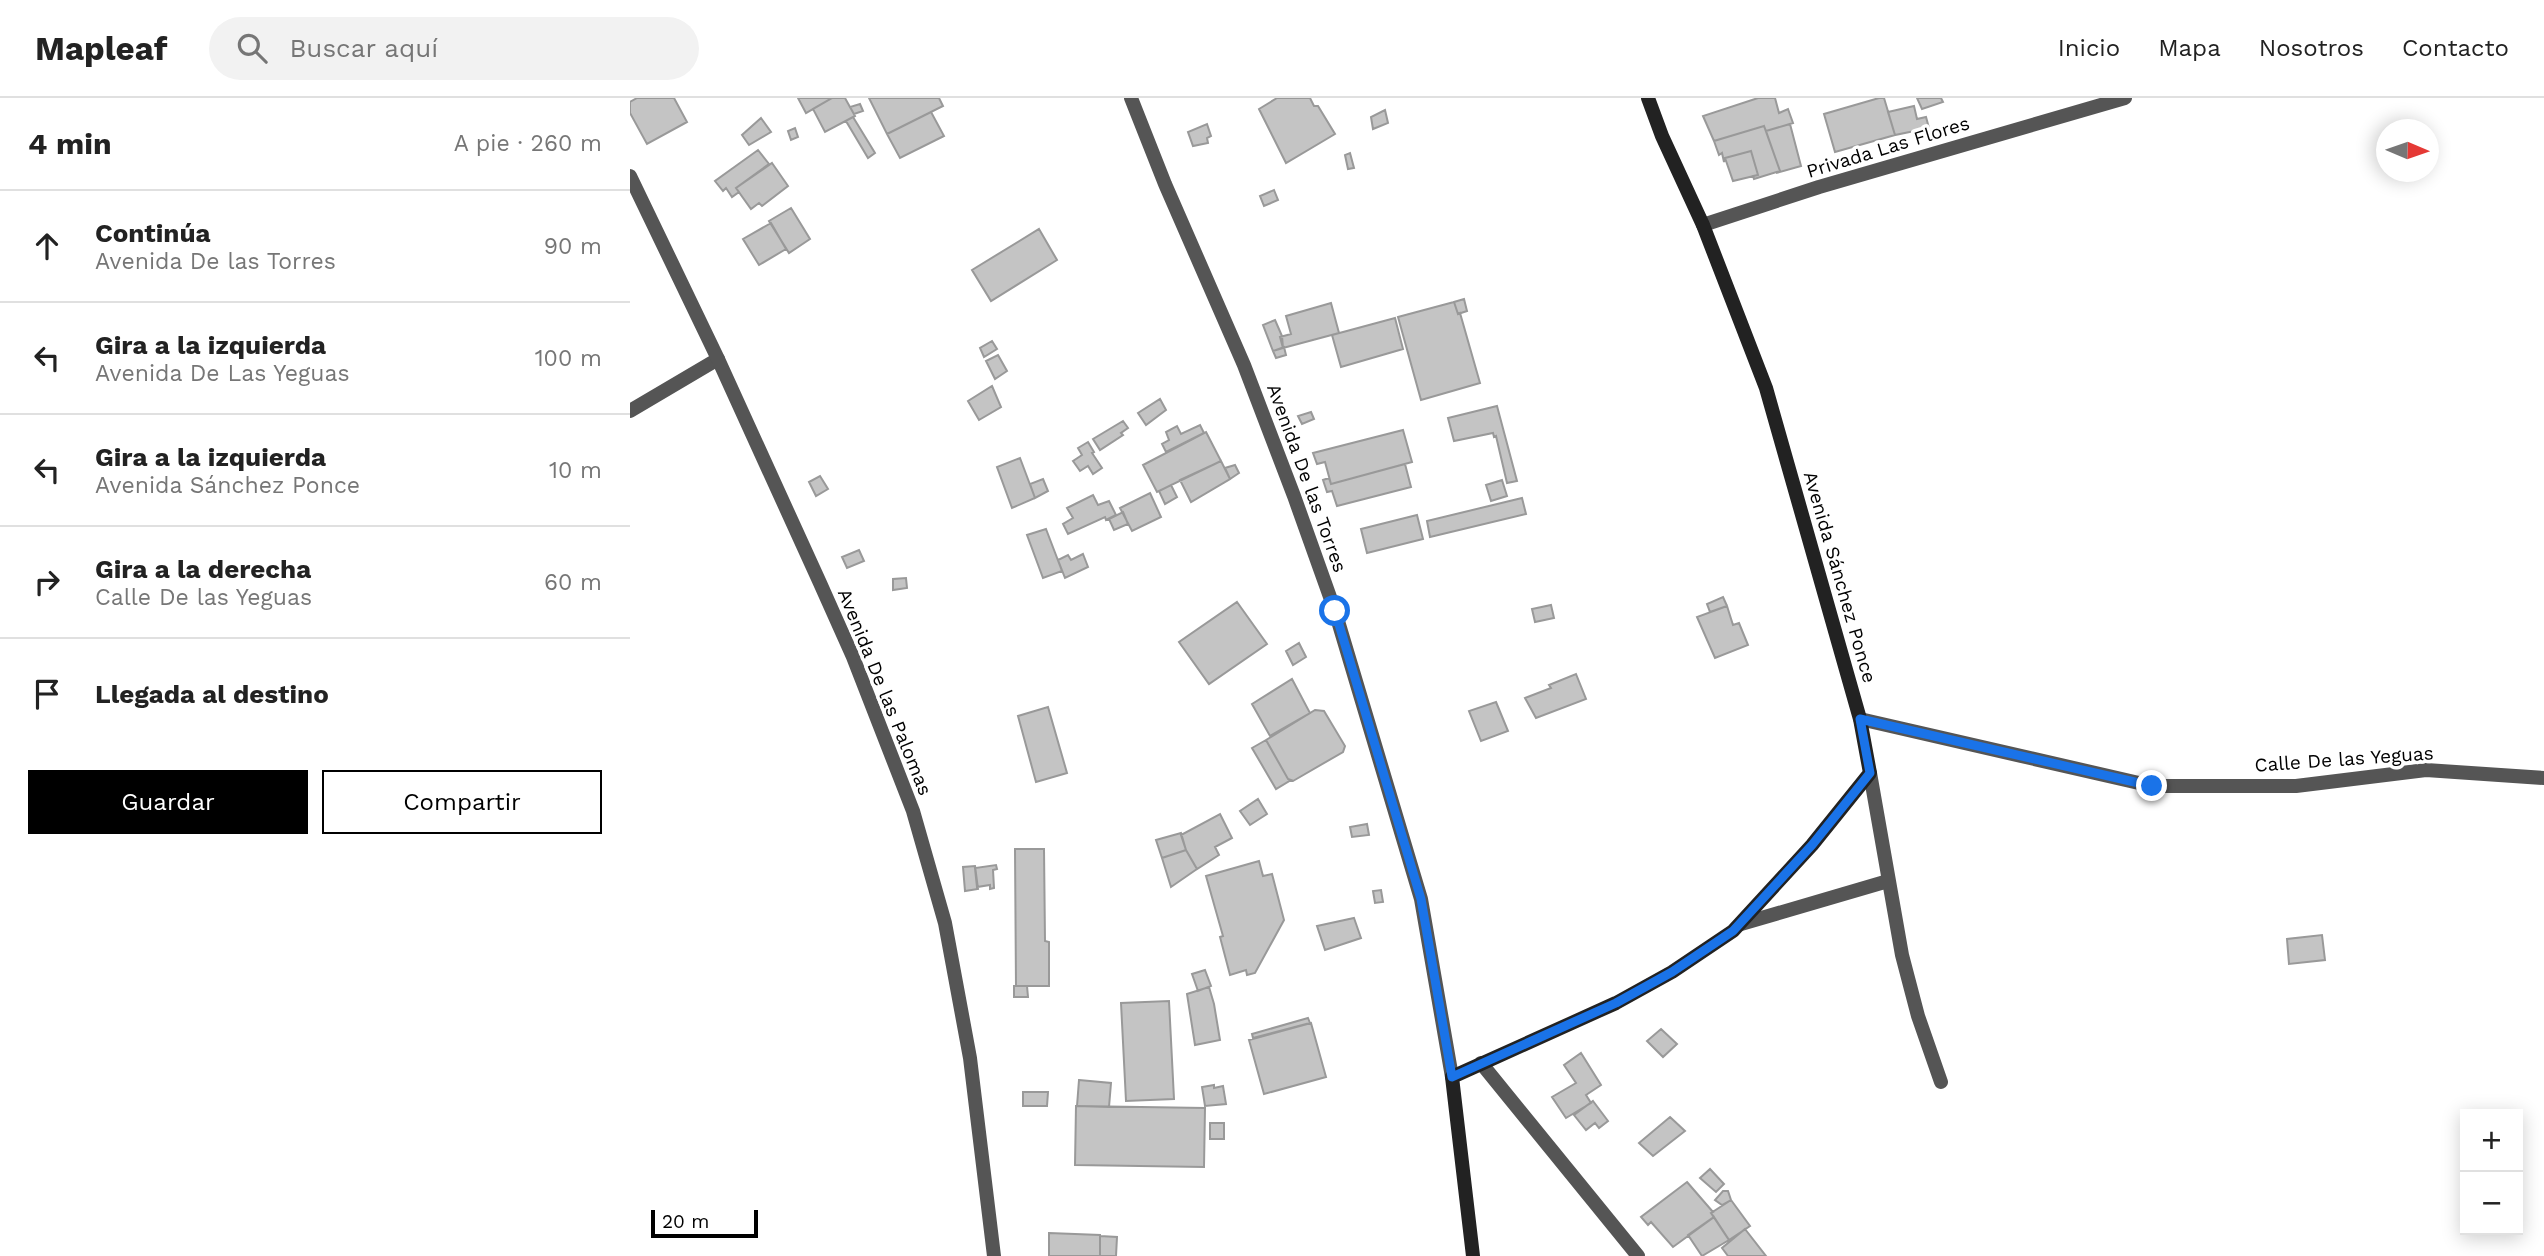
<!DOCTYPE html>
<html lang="es">
<meta charset="utf-8">
<style>
body{margin:0;font-family:"Work Sans",sans-serif;background:#f2f2f2;color:#222}
.controls{position:absolute;right:21px;bottom:21px;display:grid;overflow:hidden;border-radius:0px;box-shadow:0 4px 18px #0003}
.controls button{width:63px;height:63px;display:grid;place-items:center;padding:0;border:0;border-bottom:2px solid #e0e0e0;background:#fff;color:#222;font:35px sans-serif}
.compass{position:absolute;left:1746px;top:21px;width:63px;height:63px;border-radius:50%;background:#fff;box-shadow:0 4px 18px #0003;rotate:92deg}
.scale{position:absolute;left:21px;bottom:18px;width:107px;box-sizing:border-box;padding-left:7px;border:4px solid #000;border-top:0;font-size:19px;line-height:24px;white-space:nowrap;color:#000;-webkit-text-stroke:5px #fff;paint-order:stroke}
.stop{position:absolute;width:21px;height:21px;margin:-16px;border:5px solid #1a73e8;border-radius:50%;background:#fff}
.stop.end{background:#1a73e8;border-color:#fff;box-shadow:0 2px 7px #0008}
.list{margin:0;padding:0;list-style:none}
h2{display:flex;justify-content:space-between;align-items:center;height:91px;margin:0;padding:0 28px;font-size:30px}
h2 small{font-size:23px;font-weight:400;color:#767676}
.list li{display:grid;grid-template-columns:46px 1fr auto;gap:21px;align-items:center;box-sizing:border-box;height:112px;padding:0 28px;border-top:2px solid #e0e0e0}
.list b{display:block;font-size:26px;white-space:nowrap}
.list p{margin:0;font-size:23px;white-space:nowrap;color:#767676}
.list em{font-size:23px;font-style:normal;color:#767676}
.actions{display:flex;gap:14px;padding:21px 28px}
.actions a{flex:1;padding:16px 0;border:2px solid #000;border-radius:0px;text-align:center;font-size:24px;color:#000}
.actions .main{background:#000;color:#fff}
.icon{flex:none;width:38px;height:38px;fill:none;stroke:currentColor;stroke-width:2;stroke-linecap:round;stroke-linejoin:round}
.map{position:relative;flex:none;width:1914px;height:1158px;overflow:hidden}
header{display:flex;align-items:center;gap:42px;box-sizing:border-box;height:98px;padding:0 35px;background:#fff;border-bottom:2px solid #e0e0e0}
header strong{font-size:33px}
nav{display:flex;gap:38px;margin-inline-start:auto;font-size:24px}
.search{width:490px;height:63px;background:#f2f2f2;display:flex;align-items:center;gap:18px;box-sizing:border-box;padding:0 24px;border-radius:38px;color:#767676;font-size:26px}
main{display:flex}
aside{flex:1;background:#fff}
.map>svg:first-child{display:block}
.building{fill:#c4c4c4;stroke:#999;stroke-width:2}
.lines{fill:none;stroke-linecap:round;stroke-linejoin:round}
.lane{stroke:#555;stroke-width:14}
.street{stroke:#555;stroke-width:14}
.secondary{stroke:#222;stroke-width:14}
.route{stroke:#1a73e8;stroke-width:9}
.labels{text-anchor:middle;dominant-baseline:central;stroke-width:7;stroke-linejoin:round;paint-order:stroke}
.street-label{font-size:19px;fill:#000;stroke:#fff}
</style>
<header>
<strong>Mapleaf</strong>
<div class="search"><svg class="icon" aria-label="search" viewBox="0 0 24 24"><circle cx="10" cy="10" r="6"/><path d="M15 15l6 6"/></svg>Buscar aquí</div>
<nav><a>Inicio</a><a>Mapa</a><a>Nosotros</a><a>Contacto</a></nav>
</header>
<main>
<aside>
<h2>4 min<small>A pie · 260 m</small></h2>
<ul class="list">
<li><svg class="icon" aria-label="ahead" viewBox="0 0 24 24"><path d="M12 20V5M6 11l6-6 6 6"/></svg><div><b>Continúa</b><p>Avenida De las Torres</p></div><em>90 m</em></li>
<li><svg class="icon" aria-label="left" viewBox="0 0 24 24"><path d="M17 20v-9H6M10 6l-5 5 5 5"/></svg><div><b>Gira a la izquierda</b><p>Avenida De Las Yeguas</p></div><em>100 m</em></li>
<li><svg class="icon" aria-label="left" viewBox="0 0 24 24"><path d="M17 20v-9H6M10 6l-5 5 5 5"/></svg><div><b>Gira a la izquierda</b><p>Avenida Sánchez Ponce</p></div><em>10 m</em></li>
<li><svg class="icon" aria-label="right" viewBox="0 0 24 24"><path d="M7 20v-9h11M14 6l5 5-5 5"/></svg><div><b>Gira a la derecha</b><p>Calle De las Yeguas</p></div><em>60 m</em></li>
<li><svg class="icon" aria-label="arrive" viewBox="0 0 24 24"><path d="M6 21V4h12l-3 4 3 4H6"/></svg><div><b>Llegada al destino</b></div></li>
</ul>
<div class="actions"><a class="main">Guardar</a><a>Compartir</a></div>
</aside>
<div class="map">
<svg width="1914" height="1158" viewBox="0 0 1914 1158">
<rect width="100%" height="100%" fill="#fff"/>
<!-- building -->
<path class="building" d="M 7,0 L 44,0 L 57,24 L 17,46 L 0,15 L 0,4 Z
M 168,0 L 202,0 L 176,15 Z
M 202,0 L 215,0 L 225,18 L 195,34 L 183,11 Z
M 239,0 L 309,0 L 313,8 L 257,36 Z
M 647,0 L 680,0 L 684,8 L 688,8 L 705,36 L 656,65 L 629,11 Z
M 1128,0 L 1145,0 L 1149,15 L 1158,11 L 1163,25 L 1136,33 L 1134,28 L 1084,43 L 1073,18 Z
M 1249,0 L 1254,0 L 1265,37 L 1205,54 L 1194,16 Z
M 1287,0 L 1311,0 L 1313,4 L 1292,11 Z
M 230,6 L 233,13 L 224,16 L 220,9 Z
M 1284,8 L 1287,21 L 1296,19 L 1299,30 L 1265,37 L 1258,14 Z
M 755,12 L 758,25 L 743,31 L 741,19 Z
M 301,14 L 314,38 L 270,60 L 257,36 Z
M 223,19 L 245,55 L 238,60 L 216,23 Z
M 131,20 L 141,34 L 119,47 L 112,37 Z
M 577,26 L 581,38 L 577,40 L 578,45 L 563,48 L 558,34 Z
M 1160,26 L 1171,68 L 1146,75 L 1150,73 L 1136,33 Z
M 1134,28 L 1150,73 L 1124,81 L 1123,78 L 1128,77 L 1121,53 L 1095,60 L 1094,64 L 1092,55 L 1089,57 L 1084,43 Z
M 165,30 L 168,39 L 161,42 L 158,33 Z
M 128,52 L 139,66 L 106,90 L 109,94 L 102,99 L 96,90 L 93,93 L 85,83 Z
M 1121,53 L 1128,77 L 1103,83 L 1095,60 Z
M 720,55 L 724,70 L 718,71 L 715,57 Z
M 142,65 L 158,88 L 132,108 L 129,105 L 121,111 L 106,90 Z
M 644,92 L 648,102 L 634,108 L 630,98 Z
M 161,110 L 180,141 L 159,155 L 139,123 Z
M 141,125 L 156,151 L 129,167 L 113,141 Z
M 409,131 L 427,162 L 361,203 L 342,172 Z
M 834,201 L 837,213 L 828,216 L 824,204 Z
M 824,204 L 828,216 L 830,215 L 850,285 L 791,302 L 768,219 Z
M 701,205 L 709,235 L 653,250 L 650,239 L 661,236 L 656,218 Z
M 765,220 L 773,251 L 711,269 L 702,237 Z
M 645,222 L 652,238 L 653,250 L 643,253 L 633,227 Z
M 362,243 L 367,251 L 354,259 L 350,250 Z
M 654,249 L 656,257 L 646,260 L 643,253 Z
M 368,257 L 377,273 L 365,281 L 356,263 Z
M 362,288 L 371,309 L 349,322 L 338,303 Z
M 530,301 L 536,312 L 516,327 L 508,315 Z
M 867,308 L 887,383 L 877,385 L 866,338 L 864,339 L 863,335 L 824,343 L 818,320 Z
M 681,314 L 684,321 L 672,326 L 668,318 Z
M 493,323 L 498,330 L 491,335 L 493,337 L 470,352 L 463,341 Z
M 570,327 L 574,335 L 536,354 L 532,346 L 539,342 L 536,334 L 547,328 L 551,336 Z
M 773,332 L 782,364 L 701,386 L 695,364 L 687,366 L 683,355 Z
M 576,334 L 591,363 L 527,394 L 513,367 Z
M 458,344 L 464,354 L 462,355 L 472,370 L 463,376 L 458,368 L 450,373 L 443,363 L 452,357 L 448,350 Z
M 390,360 L 405,400 L 382,410 L 367,369 Z
M 591,363 L 600,381 L 561,404 L 550,382 Z
M 775,366 L 781,389 L 707,408 L 702,393 L 697,394 L 693,382 L 699,380 L 701,386 Z
M 605,367 L 609,375 L 600,381 L 595,370 Z
M 190,378 L 198,391 L 186,398 L 179,384 Z
M 413,381 L 418,393 L 405,400 L 400,386 Z
M 872,382 L 877,398 L 861,403 L 856,387 Z
M 541,387 L 547,399 L 535,406 L 529,393 Z
M 520,395 L 531,419 L 502,433 L 490,410 Z
M 463,397 L 468,407 L 479,403 L 486,417 L 476,422 L 475,419 L 438,436 L 433,426 L 443,420 L 437,410 Z
M 892,400 L 896,416 L 800,439 L 797,423 Z
M 493,414 L 498,426 L 484,432 L 479,421 Z
M 787,417 L 793,441 L 737,455 L 731,431 Z
M 416,431 L 432,473 L 413,480 L 397,437 Z
M 229,452 L 234,463 L 217,470 L 212,459 Z
M 453,456 L 458,469 L 435,480 L 428,462 L 438,457 L 441,462 Z
M 276,480 L 277,490 L 263,492 L 263,481 Z
M 1093,499 L 1097,508 L 1080,514 L 1077,506 Z
M 607,504 L 637,546 L 579,586 L 549,544 Z
M 921,507 L 924,520 L 905,524 L 902,511 Z
M 1097,508 L 1103,527 L 1109,525 L 1118,547 L 1085,560 L 1067,519 Z
M 669,545 L 676,559 L 663,567 L 656,553 Z
M 946,576 L 956,601 L 906,620 L 895,600 L 921,590 L 919,587 Z
M 662,581 L 680,615 L 640,638 L 622,606 Z
M 866,604 L 878,633 L 851,643 L 839,613 Z
M 418,609 L 437,675 L 406,684 L 388,618 Z
M 685,612 L 694,613 L 715,648 L 713,654 L 663,683 L 658,681 L 636,642 Z
M 636,642 L 658,681 L 661,682 L 646,691 L 622,650 Z
M 628,701 L 637,716 L 620,727 L 610,713 Z
M 590,716 L 602,740 L 585,749 L 589,757 L 567,771 L 556,752 L 551,737 Z
M 737,726 L 739,737 L 722,739 L 720,729 Z
M 551,735 L 556,752 L 532,760 L 526,742 Z
M 385,751 L 414,751 L 415,843 L 419,844 L 419,888 L 386,888 Z
M 556,752 L 567,771 L 541,789 L 532,760 Z
M 629,763 L 633,778 L 642,776 L 654,822 L 625,875 L 617,877 L 616,872 L 600,877 L 590,839 L 593,838 L 576,778 Z
M 366,767 L 367,771 L 363,772 L 364,790 L 360,791 L 360,787 L 347,789 L 345,770 Z
M 345,768 L 348,791 L 335,793 L 333,769 Z
M 751,792 L 753,804 L 745,805 L 743,793 Z
M 724,820 L 731,840 L 695,852 L 687,828 Z
M 1692,837 L 1695,862 L 1659,866 L 1657,841 Z
M 575,872 L 581,888 L 568,893 L 562,876 Z
M 384,888 L 397,888 L 398,899 L 384,899 Z
M 579,889 L 584,906 L 590,942 L 565,947 L 557,896 Z
M 539,903 L 544,1001 L 496,1003 L 491,905 Z
M 678,920 L 680,925 L 623,940 L 622,936 Z
M 681,925 L 696,979 L 634,996 L 619,942 Z
M 1031,931 L 1047,946 L 1033,959 L 1017,943 Z
M 951,955 L 971,987 L 956,997 L 961,1005 L 936,1020 L 922,999 L 946,985 L 934,967 Z
M 449,982 L 481,985 L 479,1009 L 447,1008 Z
M 584,987 L 584,990 L 593,988 L 596,1006 L 575,1008 L 572,989 Z
M 393,994 L 418,994 L 417,1008 L 393,1008 Z
M 963,1003 L 978,1023 L 969,1030 L 965,1025 L 956,1032 L 944,1017 Z
M 446,1008 L 575,1010 L 574,1069 L 445,1067 Z
M 1040,1019 L 1055,1033 L 1023,1058 L 1009,1045 Z
M 580,1025 L 594,1025 L 594,1041 L 580,1041 Z
M 1080,1071 L 1094,1086 L 1086,1094 L 1070,1080 Z
M 1057,1084 L 1083,1114 L 1081,1115 L 1084,1119 L 1043,1149 L 1021,1124 L 1018,1127 L 1011,1119 Z
M 1093,1093 L 1098,1093 L 1101,1102 L 1092,1107 L 1085,1102 Z
M 1101,1102 L 1120,1128 L 1099,1142 L 1081,1115 Z
M 1084,1119 L 1099,1142 L 1072,1158 L 1058,1137 Z
M 1115,1131 L 1136,1158 L 1098,1158 L 1092,1150 Z
M 419,1135 L 470,1137 L 470,1158 L 419,1158 Z
M 470,1138 L 487,1139 L 486,1158 L 470,1158 Z"/>
<g class="lines">
<!-- lane -->
<path class="lane" d="M 0,313 L 88,261"/>
<!-- street -->
<path class="street" d="M 501,0 L 535,86 L 614,267 L 664,398 L 705,513 L 791,801 L 822,979
M 0,78 L 88,261 L 190,485 L 223,559 L 283,713 L 315,825 L 340,960 L 364,1158
M 1073,127 L 1189,89 L 1495,0
M 1230,621 L 1522,688 L 1666,688 L 1796,672 L 1914,680
M 1240,675 L 1272,857 L 1288,918 L 1311,984
M 1111,826 L 1258,783
M 851,965 L 1008,1158"/>
<!-- secondary -->
<path class="secondary" d="M 843,1158 L 822,979 L 986,905 L 1042,874 L 1103,833 L 1182,747 L 1240,675 L 1230,621 L 1136,290 L 1073,127 L 1032,38 L 1018,0"/>
</g>
<g class="lines">
<!-- route -->
<path class="route" d="M 705,513 L 791,801 L 822,979 L 986,905 L 1042,874 L 1103,833 L 1182,747 L 1240,675 L 1230,621 L 1522,688"/>
</g>
<g class="labels">
<!-- street labels -->
<g class="street-label">
<text transform="translate(1258 49) rotate(-17)">Privada Las Flores</text>
<text transform="translate(677 380) rotate(70)">Avenida De las Torres</text>
<text transform="translate(1210 479) rotate(74)">Avenida Sánchez Ponce</text>
<text transform="translate(255 594) rotate(68)">Avenida De las Palomas</text>
<text transform="translate(1714 661) rotate(-4)">Calle De las Yeguas</text>
</g>
</g>
</svg>
<div class="controls">
<button>+</button>
<button>−</button>
</div>
<svg class="compass" viewBox="-18 -18 36 36"><path d="M0-13l5 13h-10z" fill="#e53935"/><path d="M0 13l5-13h-10z" fill="#767676"/></svg>
<div class="scale">20 m</div>
<div class="stop" style="left:705px;top:513px"></div>
<div class="stop end" style="left:1522px;top:688px"></div>
</div>
</main>
